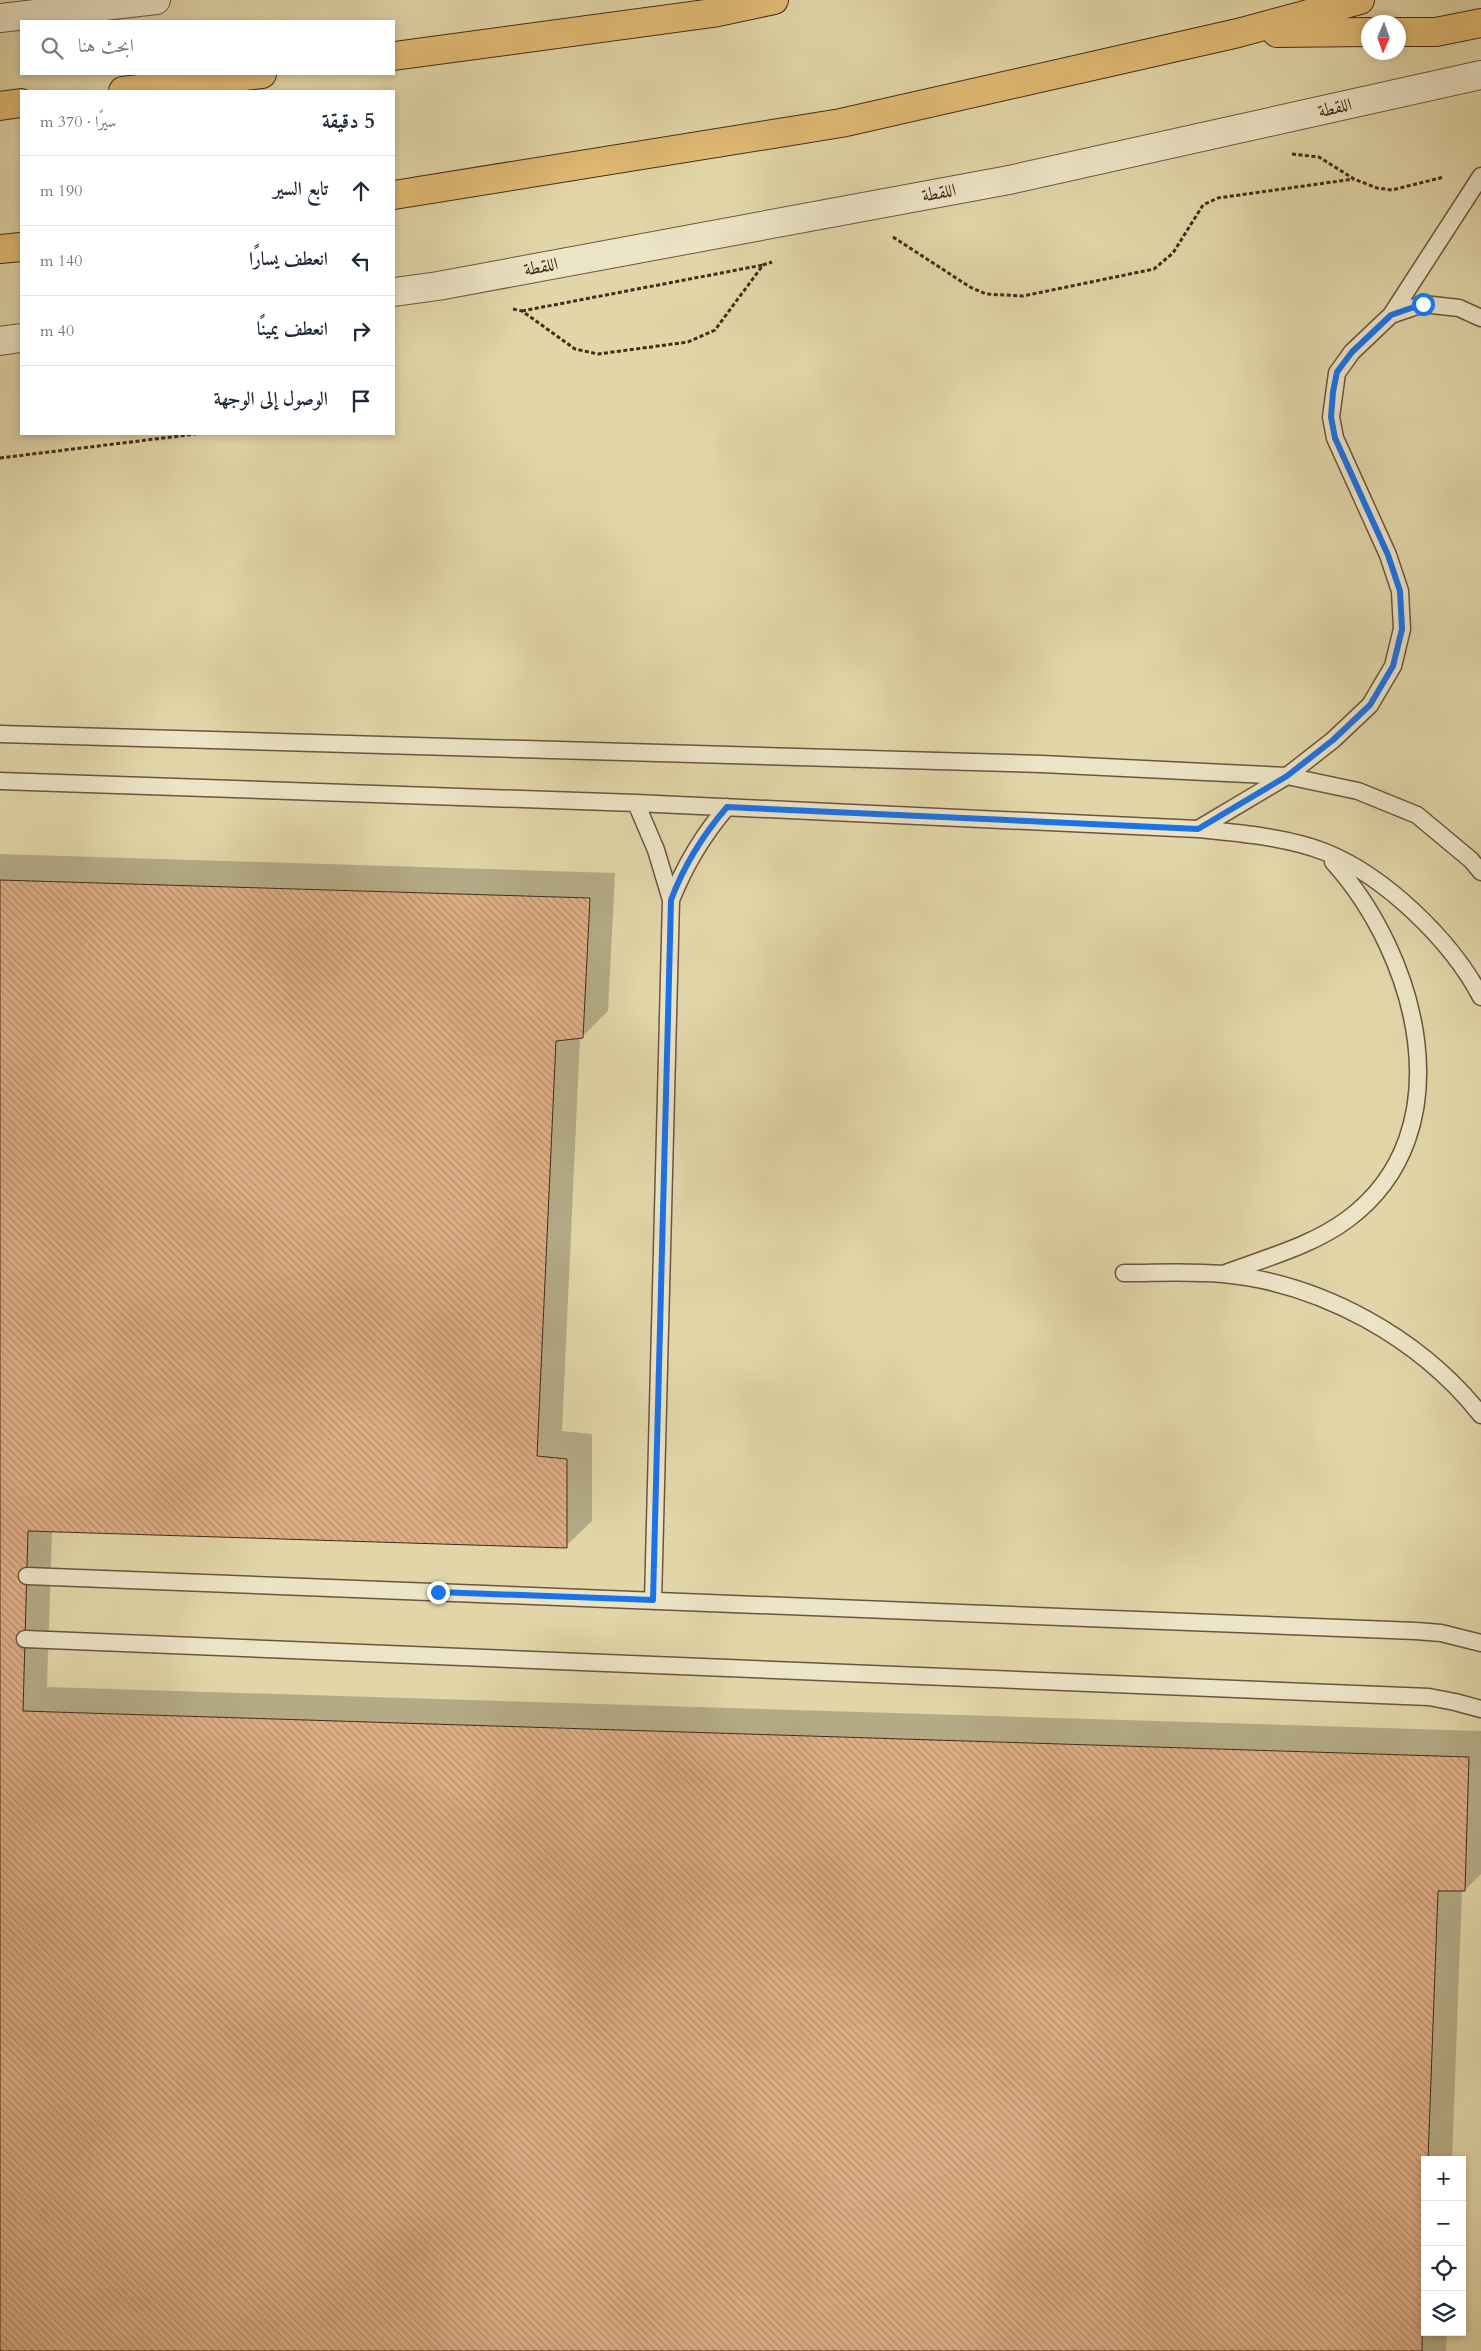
<!DOCTYPE html>
<html lang="ar">
<meta charset="utf-8">
<style>
body{margin:0;font-family:Cardo,Amiri,serif;background:#f2f2f3;color:#1f2937;direction:rtl}
.controls{position:absolute;right:15px;bottom:15px;display:grid;overflow:hidden;border-radius:0px;box-shadow:0 2px 8px #0003}
.controls button{width:45px;height:45px;display:grid;place-items:center;padding:0;border:0;border-bottom:1px solid #e0e1e3;background:#fff;color:#1f2937;font:25px sans-serif}
.compass{position:absolute;left:1361px;top:15px;width:45px;height:45px;border-radius:50%;background:#fff;box-shadow:0 2px 8px #0003;rotate:182deg}
.stop{position:absolute;width:15px;height:15px;margin:-11px;border:4px solid #1a73e8;border-radius:50%;background:#fff}
.stop.end{background:#1a73e8;border-color:#fff;box-shadow:0 1px 5px #0008}
.list{margin:0;padding:0;list-style:none}
h2{display:flex;justify-content:space-between;align-items:center;height:65px;margin:0;padding:0 20px;font-size:21px}
h2 small{font-size:16px;font-weight:400;color:#747a83}
.list li{display:grid;grid-template-columns:32px 1fr auto;gap:15px;align-items:center;box-sizing:border-box;height:70px;padding:0 20px;border-top:1px solid #e0e1e3}
.list b{display:block;font-size:19px;white-space:nowrap}
.list em{font-size:16px;font-style:normal;color:#747a83}
.icon{flex:none;width:28px;height:28px;fill:none;stroke:currentColor;stroke-width:2;stroke-linecap:round;stroke-linejoin:round}
.map{position:relative;flex:none;width:1481px;height:2351px;overflow:hidden;direction:ltr}
.search{position:absolute;background:#fff;box-shadow:0 2px 8px #0003;left:20px;top:20px;width:375px;height:55px;display:flex;align-items:center;gap:12px;box-sizing:border-box;padding:0 18px;border-radius:0px;color:#747a83;font-size:19px}
.panel{position:absolute;background:#fff;box-shadow:0 2px 8px #0003;left:20px;top:90px;width:375px;height:345px;border-radius:0px;direction:rtl}
.map>svg:first-child{display:block}
.shadow{fill:#0003}
.building{fill:url(#building-back-hatch);stroke:#442b1c}
.lines{fill:none;stroke-linecap:round;stroke-linejoin:round}
.lane-casing{stroke:#6c563f;stroke-width:19}
.street-casing{stroke:#6c563f;stroke-width:30}
.primary-casing{stroke:#442b1c;stroke-width:30}
.path{stroke:#442b1c;stroke-width:3;stroke-dasharray:4 2.5;stroke-linecap:butt}
.lane{stroke:#ece4c6;stroke-width:16}
.street{stroke:#ece4c6;stroke-width:28}
.primary{stroke:#e1bb74;stroke-width:28}
.route{stroke:#1a73e8;stroke-width:6}
.labels{text-anchor:middle;dominant-baseline:central;stroke-width:5;stroke-linejoin:round;paint-order:stroke}
.street-label{font-size:18px;fill:#442b1c;stroke:#ece4c6}
</style>
<div class="map">
<svg width="1481" height="2351" viewBox="0 0 1481 2351">
<defs>
<pattern id="building-back-hatch" width="6" height="6" patternUnits="userSpaceOnUse" patternTransform="scale(1.25)"><rect width="6" height="6" fill="#dfae85"/><path d="M-1 5l2 2M0 0l6 6M5-1l2 2" fill="none" stroke="#b68e6c"/></pattern>
</defs>
<rect width="100%" height="100%" fill="#e2d6a8"/>
<filter id="stains"><feTurbulence type="fractalNoise" baseFrequency=".004" numOctaves="4"/><feColorMatrix values="0 0 0 0 .2 0 0 0 0 .09 0 0 0 0 .02 0 0 0 .5 -.17"/></filter>
<radialGradient id="worn" r=".72"><stop offset=".6" stop-color="#630" stop-opacity="0"/><stop offset="1" stop-color="#630" stop-opacity=".3"/></radialGradient>
<!-- shadow -->
<path class="shadow" d="M 0,854 L 615,873 L 608,1011 L 583,1036 L 580,1037 L 562,1431 L 592,1434 L 592,1521 L 566,1546 L 52,1531 L 47,1687 L 1481,1731 L 1481,1874 L 1465,1890 L 1462,1890 L 1452,2160 L 1425,2160 L 1425,2332 L 1447,2332 L 1446,2351 L 0,2351 Z"/>
<!-- building -->
<path class="building" d="M 0,880 L 590,898 L 583,1038 L 556,1041 L 537,1456 L 567,1459 L 567,1548 L 28,1531 L 23,1711 L 1469,1757 L 1465,1891 L 1438,1891 L 1428,2160 L 1425,2160 L 1422,2351 L 0,2351 Z"/>
<g class="lines">
<!-- lane casing -->
<g class="lane-casing">
<path id="lane" d="M 1391,315 L 1481,176
M 0,734 L 1042,764 L 1287,776 L 1358,791 L 1417,815 L 1471,860 L 1481,872
M 0,781 L 636,803 L 1198,829 C 1238,833 1287,837 1325,852 C 1385,876 1451,940 1481,997
M 636,803 L 656,850 L 671,900 L 653,1601
M 1198,829 L 1287,776 L 1333,740 L 1370,705 L 1393,666 L 1402,629 L 1400,591 L 1388,555 L 1335,438 L 1331,417 L 1337,373 L 1352,352 L 1391,315 L 1423,304 L 1459,308 L 1481,318
M 671,900 C 685,865 702,836 727,807
M 1124,1273 C 1156,1273 1190,1271 1223,1274 C 1321,1283 1420,1338 1481,1415
M 1223,1274 C 1265,1258 1312,1246 1348,1219 C 1466,1131 1417,955 1333,862
M 27,1576 L 1416,1631 L 1441,1633 L 1481,1643
M 25,1639 L 1429,1697 L 1455,1702 L 1481,1709"/>
</g>
<!-- street casing -->
<g class="street-casing">
<path id="street" d="M 0,18 L 156,0
M 394,292 L 438,286 L 1009,180 L 1481,75
M 0,341 L 21,338"/>
</g>
<!-- primary casing -->
<g class="primary-casing">
<path id="primary" d="M 1398,32 L 1436,32 L 1481,23
M 1277,33 L 1368,32
M 394,56 L 713,13 L 774,0
M 123,91 L 262,74
M 0,106 L 21,103
M 394,195 L 841,123 L 1238,33 L 1360,0
M 0,249 L 21,247"/>
</g>
<!-- path -->
<path class="path" d="M 1292,154 L 1319,157 L 1354,179 L 1377,188 L 1392,190 L 1444,177
M 893,237 L 970,287 L 986,294 L 1023,296 L 1154,269 L 1173,253 L 1203,205 L 1218,198 L 1354,179
M 513,309 L 522,311 L 575,349 L 598,354 L 688,342 L 715,330 L 763,265 L 772,262
M 522,311 L 763,265
M 0,458 L 196,434"/>
<!-- lane -->
<use href="#lane" class="lane"/>
<!-- street -->
<use href="#street" class="street"/>
<!-- primary -->
<use href="#primary" class="primary"/>
</g>
<g class="lines">
<!-- route -->
<path class="route" d="M 438,1592 L 653,1600 L 671,900 C 684,865 702,836 727,807 L 1198,829 L 1287,776 L 1333,740 L 1370,705 L 1393,666 L 1402,629 L 1400,591 L 1388,555 L 1335,438 L 1331,417 L 1333,392 L 1337,372 L 1352,352 L 1391,315 L 1423,304"/>
</g>
<g class="labels">
<!-- street labels -->
<g class="street-label">
<text transform="translate(1335 108) rotate(-13)">اللقطة</text>
<text transform="translate(939 193) rotate(-10)">اللقطة</text>
<text transform="translate(541 267) rotate(-10)">اللقطة</text>
</g>
</g>
<rect width="100%" height="100%" filter="url(#stains)"/>
<rect width="100%" height="100%" fill="url(#worn)"/>
</svg>
<div class="controls">
<button>+</button>
<button>−</button>
<button><svg class="icon" aria-label="locate" viewBox="0 0 24 24"><circle cx="12" cy="12" r="6"/><path d="M12 2v4M12 18v4M2 12h4M18 12h4"/></svg></button>
<button><svg class="icon" aria-label="layers" viewBox="0 0 24 24"><path d="M12 4l9 5-9 5-9-5zM3 14l9 5 9-5"/></svg></button>
</div>
<svg class="compass" viewBox="-18 -18 36 36"><path d="M0-13l5 13h-10z" fill="#e53935"/><path d="M0 13l5-13h-10z" fill="#747a83"/></svg>
<div class="stop" style="left:1423px;top:304px"></div>
<div class="stop end" style="left:438px;top:1592px"></div>
<div class="search"><svg class="icon" aria-label="search" viewBox="0 0 24 24"><circle cx="10" cy="10" r="6"/><path d="M15 15l6 6"/></svg>ابحث هنا</div>
<section class="panel">
<h2>5 دقيقة<small>سيرًا · 370 m</small></h2>
<ul class="list">
<li><svg class="icon" aria-label="ahead" viewBox="0 0 24 24"><path d="M12 20V5M6 11l6-6 6 6"/></svg><div><b>تابع السير</b></div><em>190 m</em></li>
<li><svg class="icon" aria-label="left" viewBox="0 0 24 24"><path d="M17 20v-9H6M10 6l-5 5 5 5"/></svg><div><b>انعطف يسارًا</b></div><em>140 m</em></li>
<li><svg class="icon" aria-label="right" viewBox="0 0 24 24"><path d="M7 20v-9h11M14 6l5 5-5 5"/></svg><div><b>انعطف يمينًا</b></div><em>40 m</em></li>
<li><svg class="icon" aria-label="arrive" viewBox="0 0 24 24"><path d="M6 21V4h12l-3 4 3 4H6"/></svg><div><b>الوصول إلى الوجهة</b></div></li>
</ul>
</section>
</div>
